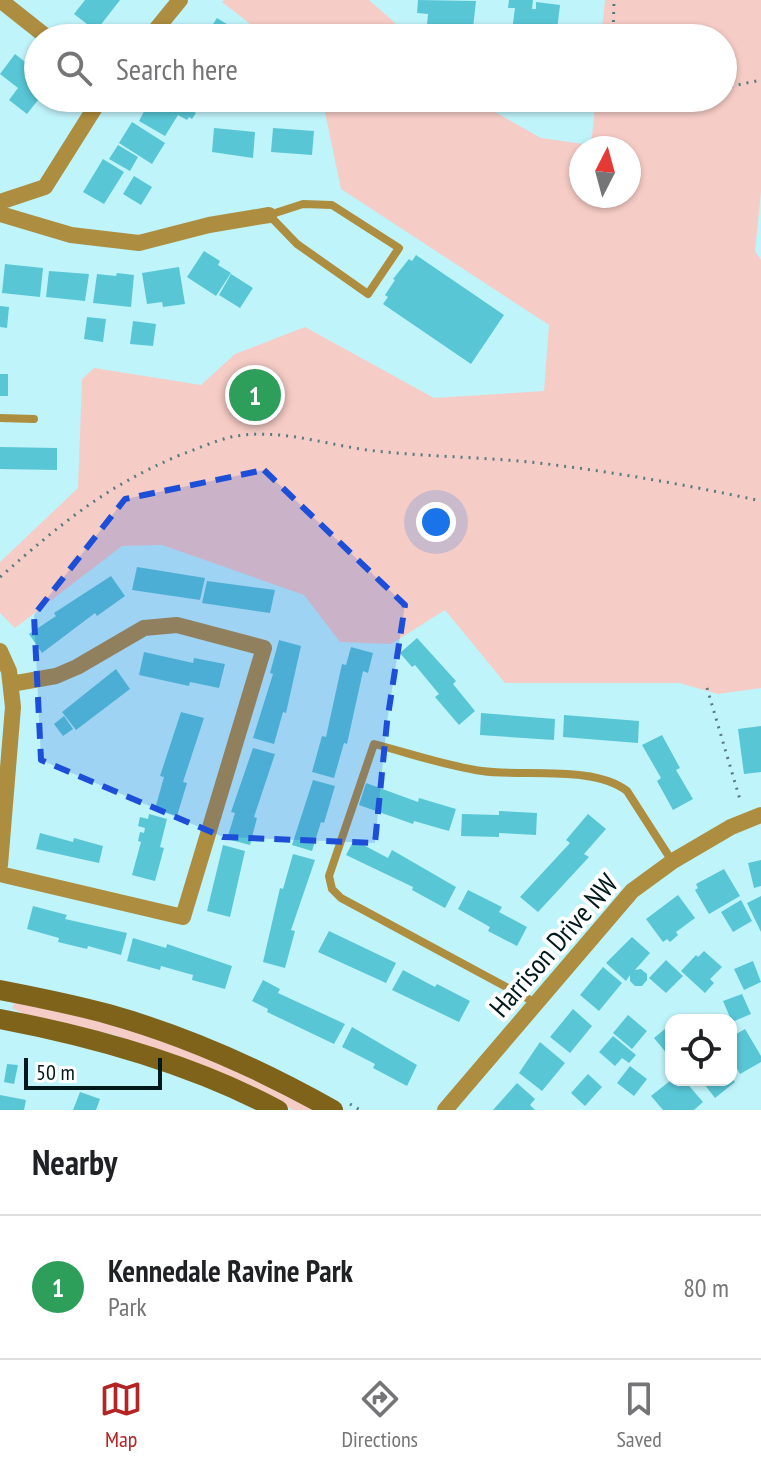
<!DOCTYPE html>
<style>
body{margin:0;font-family:"PT Sans Narrow",sans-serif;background:#f6f6f6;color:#202124}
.controls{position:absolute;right:24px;bottom:24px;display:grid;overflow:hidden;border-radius:16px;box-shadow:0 2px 6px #0004}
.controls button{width:72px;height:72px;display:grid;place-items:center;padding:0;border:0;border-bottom:2px solid #e0e0e0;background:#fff;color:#202124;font:40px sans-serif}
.compass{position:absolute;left:569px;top:136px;width:72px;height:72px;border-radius:50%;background:#fff;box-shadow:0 2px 6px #0004;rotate:6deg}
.scale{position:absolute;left:24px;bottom:20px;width:138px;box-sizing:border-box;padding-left:8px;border:4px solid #00181b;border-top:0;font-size:22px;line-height:28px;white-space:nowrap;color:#00181b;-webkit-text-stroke:6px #fff;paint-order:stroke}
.you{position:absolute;left:436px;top:522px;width:28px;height:28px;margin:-20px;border:6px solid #fff;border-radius:50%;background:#1a73e8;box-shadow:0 0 0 12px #1a73e833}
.badge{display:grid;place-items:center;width:52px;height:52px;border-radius:50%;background:#b42424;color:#fff;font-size:26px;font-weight:700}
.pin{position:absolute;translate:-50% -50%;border:4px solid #fff;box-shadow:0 2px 8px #0006}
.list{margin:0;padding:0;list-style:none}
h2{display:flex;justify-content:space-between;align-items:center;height:104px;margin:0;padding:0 32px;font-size:34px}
h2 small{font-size:26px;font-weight:400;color:#757577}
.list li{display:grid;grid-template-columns:52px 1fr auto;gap:24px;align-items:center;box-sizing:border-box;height:144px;padding:0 32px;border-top:2px solid #e0e0e0}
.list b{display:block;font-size:30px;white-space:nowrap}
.list p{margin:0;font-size:26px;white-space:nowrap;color:#757577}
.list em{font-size:26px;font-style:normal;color:#757577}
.icon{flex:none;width:44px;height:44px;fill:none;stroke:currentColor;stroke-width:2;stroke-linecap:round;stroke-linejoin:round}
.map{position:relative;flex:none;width:761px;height:1110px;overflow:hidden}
.search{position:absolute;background:#fff;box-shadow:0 2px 6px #0004;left:24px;right:24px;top:24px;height:88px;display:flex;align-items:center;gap:20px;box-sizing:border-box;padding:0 28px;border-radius:44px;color:#757577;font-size:30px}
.sheet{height:248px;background:#fff}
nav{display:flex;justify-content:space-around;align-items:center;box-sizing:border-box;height:112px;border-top:2px solid #e0e0e0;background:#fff;font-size:22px;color:#757577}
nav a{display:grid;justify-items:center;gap:4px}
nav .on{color:#b42424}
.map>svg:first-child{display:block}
.green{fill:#f6ccc6;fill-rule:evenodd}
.building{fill:#58c6d5}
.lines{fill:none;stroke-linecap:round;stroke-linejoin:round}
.path{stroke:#577c80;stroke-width:3;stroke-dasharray:2 6;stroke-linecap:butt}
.lane{stroke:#ad8d3f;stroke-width:8}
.street{stroke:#ad8d3f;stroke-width:16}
.secondary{stroke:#7f631b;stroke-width:20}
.marked{fill:#1d4ed8;fill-opacity:0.2;stroke:#1d4ed8;stroke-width:6;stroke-dasharray:16 10;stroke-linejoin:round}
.labels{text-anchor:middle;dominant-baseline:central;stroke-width:8;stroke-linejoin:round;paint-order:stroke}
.street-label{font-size:28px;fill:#00181b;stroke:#fff}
</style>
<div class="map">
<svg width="761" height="1110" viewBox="0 0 761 1110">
<rect width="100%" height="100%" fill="#c0f4fb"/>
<!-- green -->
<path class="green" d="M 224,0 L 369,0 L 412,38 L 268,38 L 222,2 Z
M 605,0 L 761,0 L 761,191 L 755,251 L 761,260 L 761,688 L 718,694 L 679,683 L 505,683 L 445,610 L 391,644 L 340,642 L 304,595 L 162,545 L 122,546 L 15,628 L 0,613 L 0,562 L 78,488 L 82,379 L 94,368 L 201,385 L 235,354 L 305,327 L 434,398 L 544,391 L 549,325 L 341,189 L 322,98 L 470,98 L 541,138 L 591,145 L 596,98 L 723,98 L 723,38 L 601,38 ZM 581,148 L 629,148 L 629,196 L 581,196 Z
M 15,1002 C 88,1016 165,1036 233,1068 C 261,1081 288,1096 316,1110 L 293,1110 L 224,1076 L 115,1035 L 24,1014 L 12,1008 Z"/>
<!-- building -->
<path class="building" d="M 85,0 L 120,0 L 96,31 L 74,14 Z
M 418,0 L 476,1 L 473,28 L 487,30 L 487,38 L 426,36 L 428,14 L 417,13 Z
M 509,0 L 533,0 L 532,9 L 536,9 L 536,2 L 560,5 L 556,38 L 511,38 L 515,8 L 508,8 Z
M 217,18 L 238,31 L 234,38 L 204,38 Z
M 15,54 L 38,72 L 38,100 L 27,114 L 9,100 L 18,88 L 0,74 Z
M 151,98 L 177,98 L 194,108 L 192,111 L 196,113 L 192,119 L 189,117 L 187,120 L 178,115 L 165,136 L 139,121 Z
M 132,122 L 165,143 L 152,164 L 119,143 Z
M 214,128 L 255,132 L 253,158 L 212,152 Z
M 273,128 L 314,131 L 312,155 L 271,152 Z
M 118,145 L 138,157 L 130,171 L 109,159 Z
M 103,159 L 124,172 L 104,204 L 83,192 Z
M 134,176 L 152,187 L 141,205 L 123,194 Z
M 204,251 L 220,261 L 218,265 L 231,273 L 216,296 L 187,277 Z
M 416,255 L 504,315 L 471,364 L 383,304 L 388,297 L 385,295 L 395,280 L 393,279 L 409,259 L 412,261 Z
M 5,264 L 43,268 L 40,297 L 2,293 Z
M 179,267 L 185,304 L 163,307 L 162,302 L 147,304 L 142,273 Z
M 49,271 L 89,274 L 85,301 L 46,297 Z
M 117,273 L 134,275 L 131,307 L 93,303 L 97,274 L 116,276 Z
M 231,274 L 253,288 L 240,308 L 219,295 Z
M 0,306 L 9,307 L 7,328 L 0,327 Z
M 87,317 L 106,319 L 103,342 L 84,339 Z
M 133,321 L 156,324 L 153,346 L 130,344 Z
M 0,374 L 8,374 L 8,396 L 0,396 Z
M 0,447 L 57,448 L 57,470 L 0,469 Z
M 137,567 L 205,578 L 200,600 L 132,590 Z
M 111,576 L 125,596 L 97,616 L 95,613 L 42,653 L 29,634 L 56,616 L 54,613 Z
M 207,581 L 275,590 L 270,613 L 202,603 Z
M 417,638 L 456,681 L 453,684 L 475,711 L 459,725 L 435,697 L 439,694 L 415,665 L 412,667 L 400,653 Z
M 279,640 L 301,646 L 286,713 L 283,712 L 274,744 L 253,738 L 273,674 L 270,673 Z
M 351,647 L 373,653 L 368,673 L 363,671 L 347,744 L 344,743 L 334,778 L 312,772 L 322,736 L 326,737 L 342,664 L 346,665 Z
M 144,652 L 193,663 L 194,658 L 225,664 L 219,688 L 190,682 L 189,686 L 139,675 Z
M 116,669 L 130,689 L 76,730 L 62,712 Z
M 181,712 L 204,718 L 183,782 L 187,783 L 177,816 L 155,809 L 164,777 L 160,776 Z
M 481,713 L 555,719 L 554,740 L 480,735 Z
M 564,715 L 639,721 L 638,743 L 563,737 Z
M 64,716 L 73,729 L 63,736 L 54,724 Z
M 761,726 L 761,772 L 744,774 L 738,729 Z
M 662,735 L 680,768 L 676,770 L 693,799 L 673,810 L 657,781 L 661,778 L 642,745 Z
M 253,748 L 275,754 L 254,817 L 257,818 L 250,845 L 227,839 L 235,813 L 231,812 Z
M 313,780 L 335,786 L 324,823 L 321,822 L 312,851 L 292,845 Z
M 366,783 L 418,802 L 419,798 L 456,809 L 449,831 L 414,821 L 413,824 L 359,805 Z
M 499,811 L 537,813 L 536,835 L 499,833 L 499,837 L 461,836 L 462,814 L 499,815 Z
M 149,814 L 167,819 L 160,847 L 164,848 L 155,881 L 132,875 L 141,842 L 138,841 L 140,832 L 144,833 L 145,828 L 138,826 L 140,817 L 148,819 Z
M 588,814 L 606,829 L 584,854 L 589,857 L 538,912 L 520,897 L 570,843 L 566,840 Z
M 40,833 L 73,842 L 74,838 L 103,846 L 99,863 L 36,849 Z
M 354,840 L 388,858 L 392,850 L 456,887 L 445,908 L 412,890 L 413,887 L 346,855 Z
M 223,845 L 245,851 L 230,917 L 207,911 Z
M 293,854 L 315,860 L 291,930 L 295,931 L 285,968 L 263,962 L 280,888 L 283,889 Z
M 761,860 L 761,886 L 754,888 L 748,863 Z
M 724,869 L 740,896 L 709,914 L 695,890 L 698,888 L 696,884 Z
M 468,890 L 502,907 L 499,912 L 527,927 L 517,946 L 488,931 L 490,927 L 458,909 Z
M 678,895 L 695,918 L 676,932 L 678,935 L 670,942 L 667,939 L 663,942 L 646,919 Z
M 761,896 L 761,932 L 747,903 Z
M 741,900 L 752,921 L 733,932 L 721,912 Z
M 33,906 L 67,915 L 65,919 L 127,933 L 121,955 L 88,946 L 87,949 L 58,942 L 59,938 L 27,929 Z
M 329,931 L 396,963 L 386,983 L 318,952 Z
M 632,937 L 650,953 L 635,970 L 641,969 L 647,974 L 647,980 L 642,986 L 635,986 L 630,981 L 630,975 L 626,981 L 606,963 Z
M 133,938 L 166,948 L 167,944 L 232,966 L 225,989 L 192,980 L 193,975 L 161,966 L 160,970 L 127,961 Z
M 704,951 L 722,967 L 710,979 L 714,983 L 705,993 L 681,971 L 696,955 L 698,957 Z
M 666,960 L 683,976 L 666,993 L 649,978 Z
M 753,961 L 761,982 L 744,990 L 734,969 Z
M 603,967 L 622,983 L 599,1011 L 580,995 Z
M 403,970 L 435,987 L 437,984 L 470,1001 L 459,1022 L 392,990 Z
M 263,980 L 280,989 L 278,993 L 345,1024 L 334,1044 L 267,1012 L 268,1009 L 252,1001 Z
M 742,994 L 751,1014 L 732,1022 L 723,1001 Z
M 573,1009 L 592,1026 L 570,1053 L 550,1037 Z
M 628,1015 L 647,1031 L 632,1049 L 613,1033 Z
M 671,1024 L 671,1052 L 668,1055 L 654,1038 Z
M 352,1027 L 417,1065 L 407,1086 L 373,1068 L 375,1064 L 342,1047 Z
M 745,1029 L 761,1056 L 761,1062 L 740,1074 L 731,1058 L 731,1037 Z
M 613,1036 L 636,1055 L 629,1063 L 622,1058 L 615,1066 L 599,1052 Z
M 540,1042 L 565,1063 L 542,1091 L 519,1073 Z
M 7,1064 L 18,1065 L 14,1084 L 4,1082 Z
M 630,1066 L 647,1079 L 634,1096 L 617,1083 Z
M 588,1074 L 602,1087 L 585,1106 L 571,1093 Z
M 671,1080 L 684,1080 L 703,1102 L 694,1110 L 663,1110 L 651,1096 Z
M 701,1080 L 733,1080 L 735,1082 L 715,1098 Z
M 517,1083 L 535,1099 L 530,1105 L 535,1110 L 493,1110 Z
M 80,1092 L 100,1099 L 96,1110 L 73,1110 Z
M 0,1095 L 26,1100 L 24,1110 L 0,1110 Z"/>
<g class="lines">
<!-- path -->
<path class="path" d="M 613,38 L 614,0
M 723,88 L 761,80
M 0,577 C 61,524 104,487 180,455 C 197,449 214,441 231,437 C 280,427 328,446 376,451 C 430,457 485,457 539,463 C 614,472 688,485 761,501
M 707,688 L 741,803
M 350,1104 L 360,1110"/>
<!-- lane -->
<path class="lane" d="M 303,204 L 332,205 L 399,248 L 368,294 L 297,244 L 269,215 Z
M 0,418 L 34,419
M 536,1003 L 341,898 L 332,889 L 329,876 L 374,744 C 409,753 446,766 482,771 C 523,777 594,765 627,791 L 672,861"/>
<!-- street -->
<path class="street" d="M 0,0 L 48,38
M 149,38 L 180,0
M 0,202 L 45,187 L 101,98
M 0,214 L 71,235 L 139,243 L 209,225 L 269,215
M 0,651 L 9,671 L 13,707 L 0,865
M 0,874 L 183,917 L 264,648 L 177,625 L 144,628 L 77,667 L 56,676 L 11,684
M 445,1110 L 632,891 L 673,861 L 731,827 L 761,815"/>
<!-- secondary -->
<path class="secondary" d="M 0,990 C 36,997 72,1004 108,1014 C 187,1036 262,1070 333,1110
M 0,1019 C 95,1037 192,1064 278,1110"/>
</g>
<!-- marked area -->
<path class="marked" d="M 264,470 L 405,605 L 387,722 L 375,843 L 223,837 L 41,760 L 34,615 L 125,499 Z"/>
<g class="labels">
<!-- street labels -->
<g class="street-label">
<text transform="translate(553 945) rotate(-49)">Harrison Drive NW</text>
</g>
</g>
</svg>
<div class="controls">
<button><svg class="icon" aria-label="locate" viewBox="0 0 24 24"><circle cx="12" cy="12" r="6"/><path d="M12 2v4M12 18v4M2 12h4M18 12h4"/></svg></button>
</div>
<svg class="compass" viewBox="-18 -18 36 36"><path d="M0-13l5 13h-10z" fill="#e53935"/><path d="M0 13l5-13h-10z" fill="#757577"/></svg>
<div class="scale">50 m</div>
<div class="you"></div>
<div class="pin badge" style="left:255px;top:395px;background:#2e9e5b">1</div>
<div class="search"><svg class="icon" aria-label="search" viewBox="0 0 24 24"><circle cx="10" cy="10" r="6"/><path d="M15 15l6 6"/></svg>Search here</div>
</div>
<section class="sheet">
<h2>Nearby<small></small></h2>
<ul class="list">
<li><span class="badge" style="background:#2e9e5b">1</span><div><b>Kennedale Ravine Park</b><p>Park</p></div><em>80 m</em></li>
</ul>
</section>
<nav>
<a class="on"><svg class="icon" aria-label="map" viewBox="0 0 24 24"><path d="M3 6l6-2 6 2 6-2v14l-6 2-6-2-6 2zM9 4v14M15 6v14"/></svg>Map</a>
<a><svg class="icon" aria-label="directions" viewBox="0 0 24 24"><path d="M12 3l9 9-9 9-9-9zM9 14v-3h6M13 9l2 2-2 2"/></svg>Directions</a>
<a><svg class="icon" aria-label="saved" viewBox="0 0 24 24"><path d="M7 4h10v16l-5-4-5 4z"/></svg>Saved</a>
</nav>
